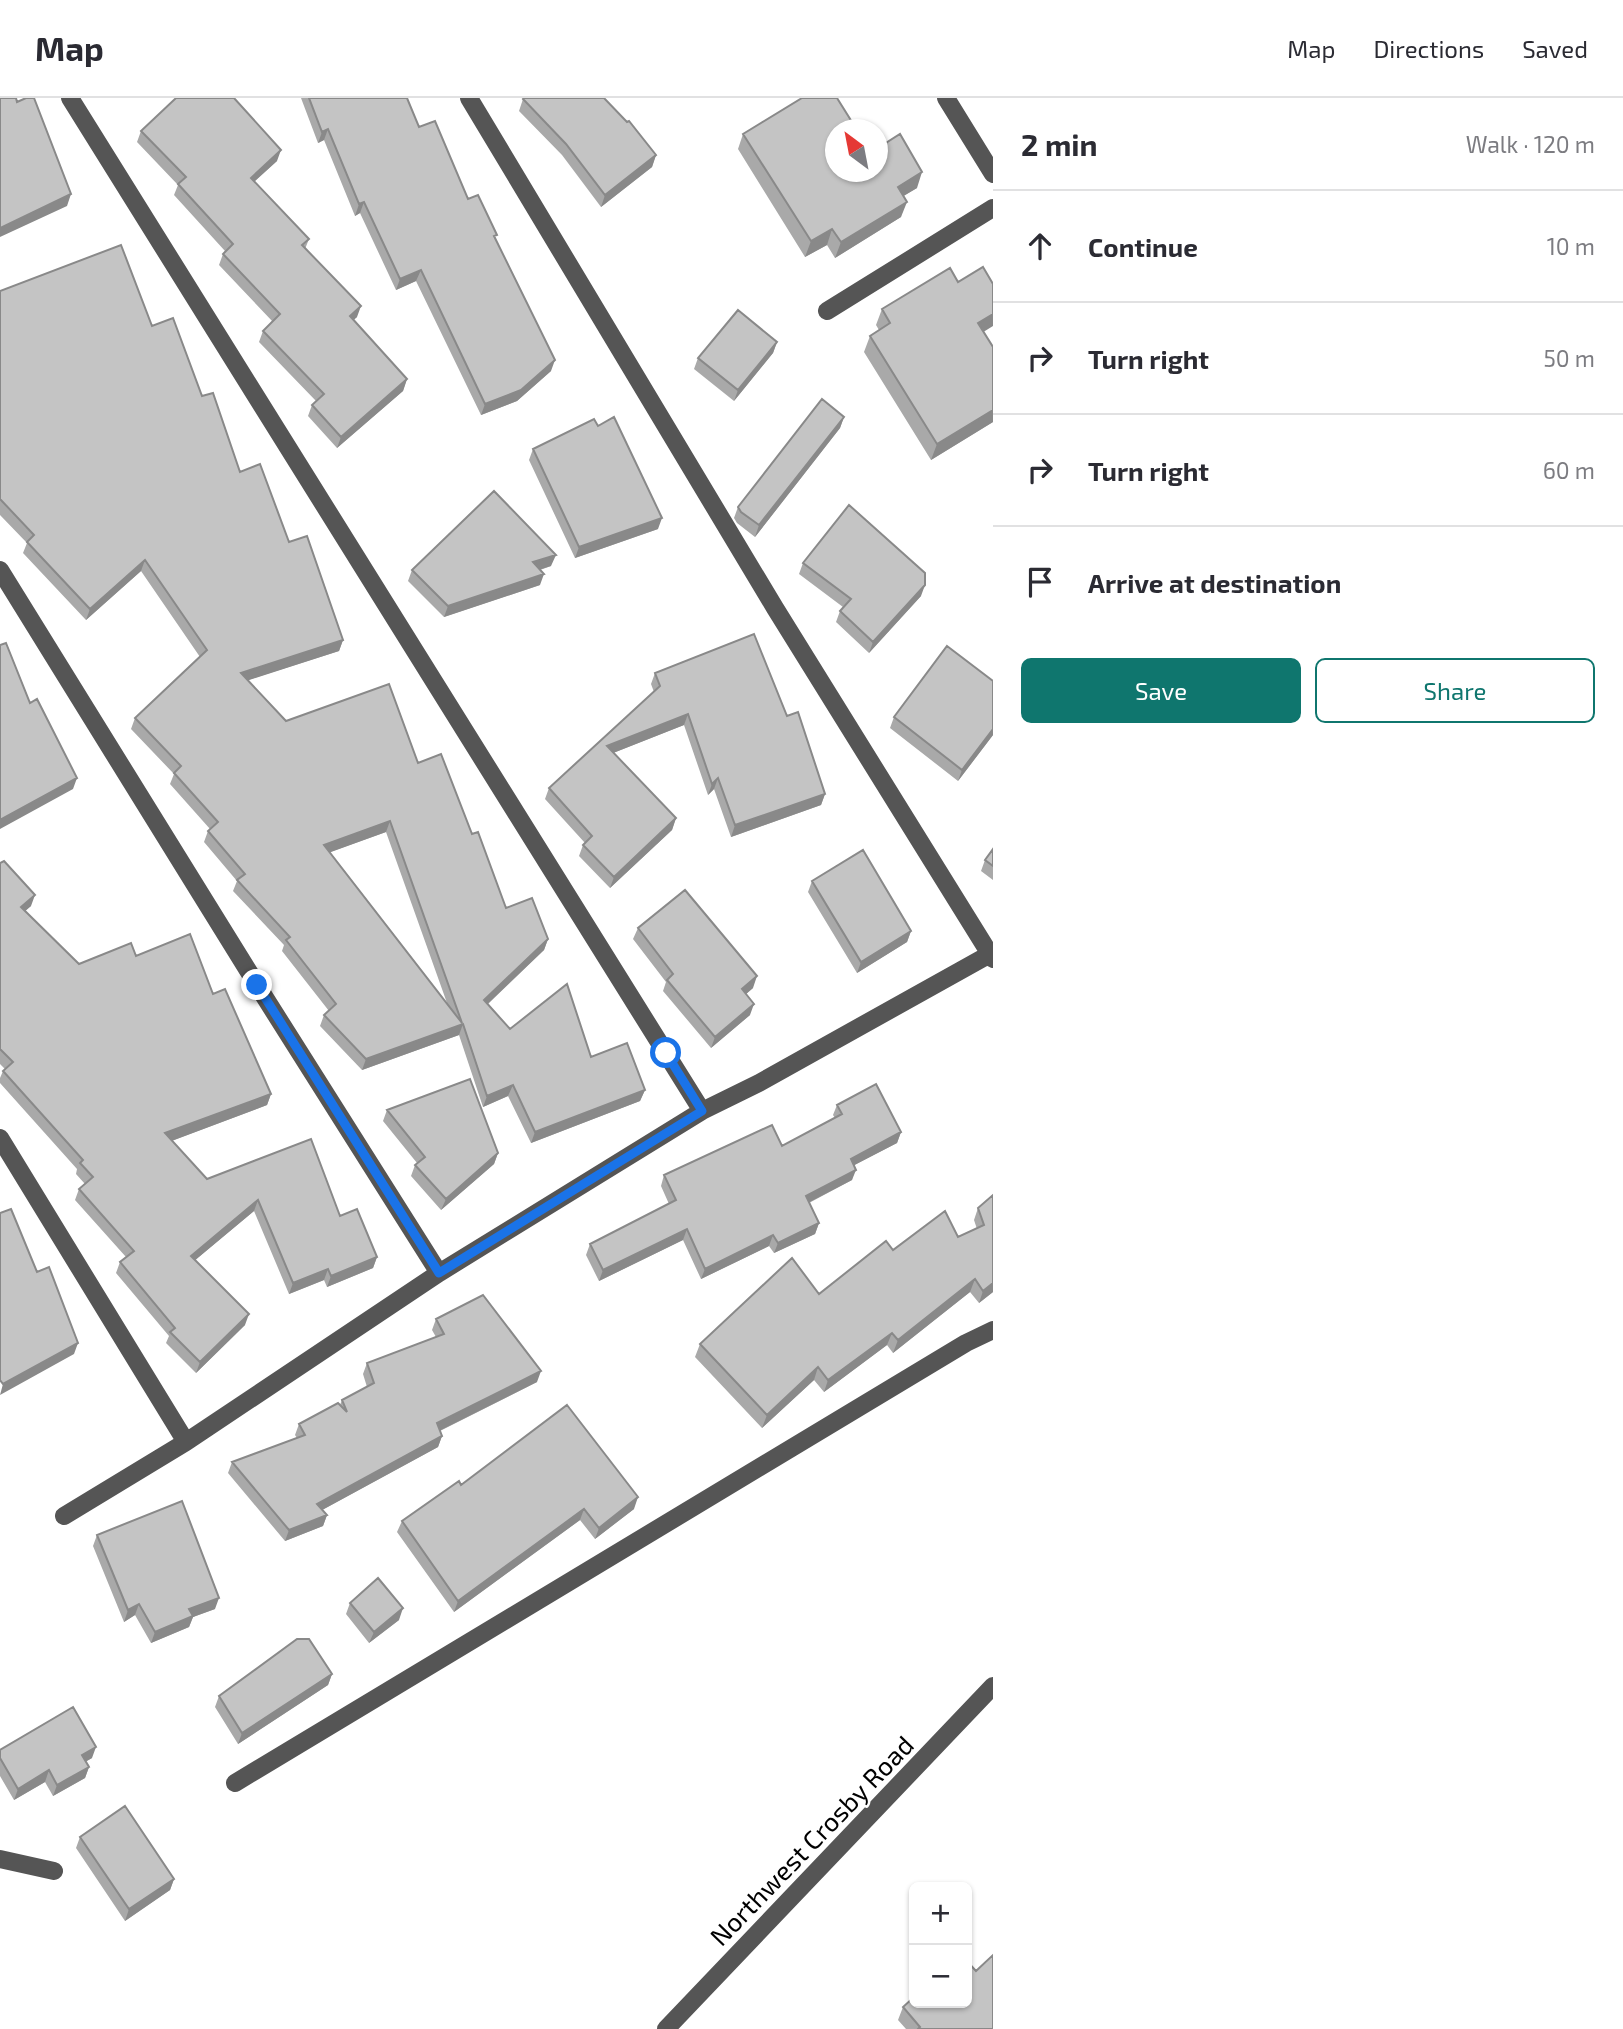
<!DOCTYPE html>
<meta charset="utf-8">
<style>
body{margin:0;font-family:"Exo 2",sans-serif;background:#f2f2f3;color:#2b2b33}
.controls{position:absolute;right:21px;bottom:21px;display:grid;overflow:hidden;border-radius:10px;box-shadow:0 2px 5px #0004}
.controls button{width:63px;height:63px;display:grid;place-items:center;padding:0;border:0;border-bottom:2px solid #e1e1e2;background:#fff;color:#2b2b33;font:35px sans-serif}
.compass{position:absolute;left:825px;top:21px;width:63px;height:63px;border-radius:50%;background:#fff;box-shadow:0 2px 5px #0004;rotate:328deg}
.stop{position:absolute;width:21px;height:21px;margin:-16px;border:5px solid #1a73e8;border-radius:50%;background:#fff}
.stop.end{background:#1a73e8;border-color:#fff;box-shadow:0 2px 7px #0008}
.list{margin:0;padding:0;list-style:none}
h2{display:flex;justify-content:space-between;align-items:center;height:91px;margin:0;padding:0 28px;font-size:30px}
h2 small{font-size:23px;font-weight:400;color:#7c7c81}
.list li{display:grid;grid-template-columns:46px 1fr auto;gap:21px;align-items:center;box-sizing:border-box;height:112px;padding:0 28px;border-top:2px solid #e1e1e2}
.list b{display:block;font-size:26px;white-space:nowrap}
.list em{font-size:23px;font-style:normal;color:#7c7c81}
.actions{display:flex;gap:14px;padding:21px 28px}
.actions a{flex:1;padding:16px 0;border:2px solid #0f766e;border-radius:10px;text-align:center;font-size:24px;color:#0f766e}
.actions .main{background:#0f766e;color:#fff}
.icon{flex:none;width:38px;height:38px;fill:none;stroke:currentColor;stroke-width:2;stroke-linecap:round;stroke-linejoin:round}
.map{position:relative;flex:none;width:993px;height:1931px;overflow:hidden}
header{display:flex;align-items:center;gap:42px;box-sizing:border-box;height:98px;padding:0 35px;background:#fff;border-bottom:2px solid #e1e1e2}
header strong{font-size:33px}
nav{display:flex;gap:38px;margin-inline-start:auto;font-size:24px}
main{display:flex}
aside{flex:1;background:#fff}
.map>svg:first-child{display:block}
.lines{fill:none;stroke-linecap:round;stroke-linejoin:round}
.minor{stroke:#555;stroke-width:18}
.wall{fill:#a9a9a9;fill-rule:evenodd}
.shaded-wall{fill:#898989}
.building{fill:#c4c4c4;stroke:#898989;stroke-width:2;fill-rule:evenodd}
.route{stroke:#1a73e8;stroke-width:9}
.labels{text-anchor:middle;dominant-baseline:central;stroke-width:5;stroke-linejoin:round;paint-order:stroke}
.street-label{font-size:26px;fill:#000;stroke:#fff}
</style>
<header>
<strong>Map</strong>
<nav><a>Map</a><a>Directions</a><a>Saved</a></nav>
</header>
<main>
<div class="map">
<svg width="993" height="1931" viewBox="0 0 993 1931">
<rect width="100%" height="100%" fill="#fff"/>
<g class="lines">
<!-- minor -->
<path class="minor" d="M 70,0 L 702,1013
M 469,0 L 775,510 L 993,861
M 946,0 L 993,76
M 827,213 L 993,110
M 0,472 L 257,887 L 439,1175
M 0,1040 L 186,1344
M 64,1418 L 186,1344 L 439,1175 L 702,1013 L 759,985 L 990,856
M 235,1685 L 966,1245 L 993,1232
M 0,1761 L 54,1773
M 666,1931 L 993,1588"/>
</g>
<!-- wall -->
<path class="wall" d="M 301,0 L 407,0 L 419,29 L 468,101 L 495,140 L 551,273 L 517,303 L 481,317 L 416,183 L 396,192 L 360,115 L 355,118 L 324,42 L 318,45 Z
M 523,1 L 656,57 L 652,69 L 601,109 L 562,57 L 519,13 Z
M 836,32 L 917,90 L 903,98 L 901,119 L 835,160 L 827,147 L 805,159 L 738,51 L 743,36 Z
M 141,33 L 277,63 L 254,84 L 309,141 L 305,151 L 357,219 L 353,222 L 407,281 L 403,293 L 337,350 L 308,318 L 312,307 L 316,303 L 259,244 L 263,233 L 273,224 L 219,167 L 223,156 L 225,153 L 174,97 L 178,87 L 137,44 Z
M 0,193 L 152,228 L 202,298 L 240,374 L 289,444 L 343,542 L 339,553 L 248,582 L 286,623 L 418,665 L 472,736 L 506,810 L 548,841 L 544,852 L 488,906 L 510,931 L 591,959 L 645,992 L 640,1003 L 531,1045 L 508,998 L 483,1009 L 459,937 L 362,972 L 320,928 L 324,917 L 329,913 L 282,853 L 284,847 L 233,793 L 237,783 L 204,744 L 208,733 L 210,731 L 170,686 L 174,676 L 131,631 L 135,620 L 200,559 L 141,473 L 86,522 L 23,455 L 27,445 L 0,417 ZM 386,734 L 447,905 L 330,754 Z
M 882,211 L 984,234 L 993,249 L 993,324 L 931,362 L 864,254 L 870,238 L 879,232 L 876,227 Z
M 777,244 L 773,255 L 734,303 L 694,271 L 698,260 Z
M 844,319 L 840,330 L 755,439 L 737,425 L 734,420 L 738,409 Z
M 533,351 L 658,431 L 575,460 L 529,362 Z
M 803,465 L 921,498 L 869,555 L 836,524 L 840,513 L 843,509 L 799,476 Z
M 551,468 L 540,472 L 540,487 L 444,519 L 408,483 L 412,472 Z
M 655,575 L 787,618 L 825,696 L 821,707 L 731,739 L 714,691 L 708,697 L 684,627 L 613,655 L 676,720 L 672,732 L 610,790 L 579,758 L 583,747 L 585,745 L 545,701 L 549,690 L 654,594 L 651,586 Z
M 993,583 L 993,637 L 958,683 L 890,630 L 894,619 Z
M 993,751 L 993,782 L 981,773 L 985,762 Z
M 0,765 L 31,808 L 25,813 L 79,866 L 136,858 L 213,896 L 271,996 L 267,1007 L 171,1043 L 207,1081 L 340,1118 L 377,1159 L 373,1170 L 327,1189 L 324,1182 L 289,1196 L 254,1113 L 195,1162 L 245,1227 L 196,1275 L 166,1245 L 169,1238 L 116,1175 L 120,1164 L 126,1159 L 75,1102 L 79,1091 L 85,1086 L 76,1076 L 77,1071 L 0,985 L 0,980 L 3,973 L 5,971 L 0,966 Z
M 812,783 L 911,833 L 907,844 L 857,875 L 808,794 Z
M 638,830 L 753,890 L 746,896 L 750,917 L 711,950 L 663,893 L 666,884 L 633,841 Z
M 837,1007 L 901,1034 L 897,1045 L 854,1067 L 852,1082 L 809,1105 L 819,1125 L 815,1136 L 774,1155 L 769,1148 L 701,1181 L 683,1142 L 599,1183 L 586,1157 L 590,1146 L 669,1106 L 661,1088 L 664,1077 L 782,1048 L 835,1020 L 833,1017 Z
M 387,1012 L 498,1055 L 494,1066 L 441,1112 L 411,1078 L 415,1067 L 417,1065 L 383,1023 Z
M 993,1097 L 993,1194 L 979,1205 L 970,1194 L 893,1255 L 887,1247 L 824,1294 L 814,1282 L 762,1330 L 695,1259 L 700,1246 L 819,1196 L 893,1152 L 958,1139 L 977,1131 L 974,1122 L 978,1110 Z
M 436,1221 L 537,1284 L 440,1333 L 442,1338 L 438,1349 L 322,1412 L 327,1417 L 323,1428 L 285,1443 L 228,1375 L 232,1364 L 297,1340 L 295,1337 L 299,1326 L 340,1307 L 342,1302 L 367,1289 L 363,1276 L 367,1265 L 436,1239 L 432,1232 Z
M 461,1387 L 634,1411 L 595,1441 L 580,1422 L 454,1514 L 397,1434 L 402,1423 Z
M 97,1437 L 215,1511 L 193,1519 L 189,1529 L 151,1545 L 135,1517 L 124,1524 L 93,1448 Z
M 350,1505 L 399,1522 L 369,1545 L 346,1516 Z
M 332,1576 L 328,1587 L 238,1646 L 215,1609 L 219,1598 Z
M 0,1660 L 92,1660 L 85,1664 L 89,1669 L 85,1680 L 53,1698 L 45,1684 L 14,1702 L 0,1678 Z
M 80,1739 L 174,1781 L 170,1792 L 125,1823 L 76,1750 Z
M 976,1873 L 993,1931 L 906,1931 L 898,1922 L 903,1909 Z"/>
<!-- shaded-wall -->
<path class="shaded-wall" d="M 328,31 L 324,42 L 318,45 L 322,34 Z
M 281,52 L 277,63 L 246,91 L 251,80 Z
M 656,57 L 652,69 L 601,109 L 605,97 Z
M 922,74 L 917,90 L 892,105 L 898,89 Z
M 71,96 L 67,108 L 0,139 L 0,130 Z
M 364,104 L 360,115 L 355,118 L 359,106 Z
M 907,104 L 901,119 L 835,160 L 841,144 Z
M 832,131 L 827,147 L 805,159 L 811,143 Z
M 421,172 L 416,183 L 396,192 L 400,181 Z
M 361,208 L 357,219 L 346,229 L 350,218 Z
M 993,216 L 993,228 L 972,241 L 978,225 Z
M 777,244 L 773,255 L 734,303 L 738,292 Z
M 555,262 L 551,273 L 517,303 L 481,317 L 485,306 Z
M 407,281 L 403,293 L 337,350 L 341,339 Z
M 993,312 L 993,324 L 931,362 L 937,346 Z
M 844,319 L 840,330 L 755,439 L 759,427 Z
M 662,420 L 658,431 L 575,460 L 579,449 Z
M 556,457 L 551,468 L 529,475 L 533,464 Z
M 145,462 L 141,473 L 86,522 L 90,511 Z
M 544,476 L 540,487 L 444,519 L 448,508 Z
M 925,487 L 921,498 L 869,555 L 873,544 Z
M 343,542 L 339,553 L 237,586 L 241,575 Z
M 688,616 L 684,627 L 603,659 L 607,648 Z
M 993,631 L 993,637 L 958,683 L 962,672 Z
M 77,680 L 73,691 L 0,731 L 0,722 Z
M 718,680 L 714,691 L 708,697 L 712,686 Z
M 825,696 L 821,707 L 731,739 L 735,727 Z
M 676,720 L 672,732 L 610,790 L 614,779 Z
M 390,723 L 386,734 L 320,758 L 324,747 Z
M 35,797 L 31,808 L 17,820 L 21,809 Z
M 911,833 L 907,844 L 857,875 L 861,864 Z
M 548,841 L 544,852 L 480,913 L 484,902 Z
M 757,878 L 753,890 L 738,903 L 742,891 Z
M 754,906 L 750,917 L 711,950 L 715,939 Z
M 463,926 L 459,937 L 362,972 L 366,961 Z
M 513,987 L 508,998 L 483,1009 L 487,998 Z
M 645,992 L 640,1003 L 531,1045 L 535,1034 Z
M 271,996 L 267,1007 L 161,1047 L 165,1035 Z
M 901,1034 L 897,1045 L 847,1071 L 851,1061 Z
M 498,1055 L 494,1066 L 441,1112 L 446,1101 Z
M 856,1072 L 852,1082 L 802,1108 L 806,1098 Z
M 258,1102 L 254,1113 L 187,1169 L 191,1158 Z
M 819,1125 L 815,1136 L 774,1155 L 778,1145 Z
M 687,1131 L 683,1142 L 599,1183 L 603,1172 Z
M 773,1137 L 769,1148 L 701,1181 L 705,1171 Z
M 377,1159 L 373,1170 L 327,1189 L 331,1178 Z
M 328,1171 L 324,1182 L 289,1196 L 293,1185 Z
M 975,1181 L 970,1194 L 893,1255 L 898,1242 Z
M 993,1185 L 993,1194 L 979,1205 L 983,1193 Z
M 249,1216 L 245,1227 L 196,1275 L 200,1264 Z
M 892,1235 L 887,1247 L 824,1294 L 828,1282 Z
M 78,1245 L 74,1256 L 0,1297 L 3,1286 Z
M 818,1269 L 814,1282 L 762,1330 L 767,1317 Z
M 541,1273 L 537,1284 L 433,1336 L 437,1325 Z
M 442,1338 L 438,1349 L 313,1417 L 317,1406 Z
M 638,1399 L 634,1411 L 595,1441 L 599,1430 Z
M 584,1411 L 580,1422 L 454,1514 L 458,1503 Z
M 327,1417 L 323,1428 L 285,1443 L 289,1432 Z
M 219,1500 L 215,1511 L 193,1519 L 189,1529 L 151,1545 L 155,1534 L 189,1511 Z
M 139,1506 L 135,1517 L 124,1524 L 128,1512 Z
M 403,1510 L 399,1522 L 369,1545 L 374,1534 Z
M 332,1576 L 328,1587 L 238,1646 L 242,1635 Z
M 96,1649 L 92,1660 L 78,1668 L 82,1657 Z
M 89,1669 L 85,1680 L 53,1698 L 57,1687 Z
M 49,1672 L 45,1684 L 14,1702 L 18,1691 Z
M 174,1781 L 170,1792 L 125,1823 L 129,1811 Z"/>
<!-- building -->
<path class="building" d="M 0,0 L 16,0 L 17,4 L 26,0 L 34,0 L 71,96 L 0,130 Z
M 176,0 L 234,0 L 281,52 L 251,80 L 309,141 L 302,147 L 361,208 L 350,218 L 407,281 L 341,339 L 312,307 L 324,296 L 263,233 L 280,216 L 223,156 L 233,146 L 178,86 L 186,79 L 141,33 Z
M 309,0 L 407,0 L 419,29 L 435,23 L 468,101 L 478,97 L 497,137 L 494,138 L 555,262 L 521,292 L 485,306 L 421,172 L 400,181 L 364,104 L 359,106 L 328,31 L 322,34 Z
M 524,0 L 604,0 L 627,24 L 629,23 L 656,57 L 605,97 L 566,46 L 523,1 Z
M 802,0 L 837,0 L 857,32 L 836,32 L 836,74 L 878,74 L 878,50 L 900,36 L 922,74 L 898,89 L 907,104 L 841,144 L 832,131 L 811,143 L 743,36 Z
M 121,147 L 152,228 L 173,220 L 202,298 L 213,295 L 240,374 L 260,366 L 289,444 L 307,438 L 343,542 L 241,575 L 286,623 L 389,586 L 418,665 L 441,656 L 472,736 L 478,734 L 506,810 L 532,800 L 548,841 L 484,902 L 510,931 L 567,886 L 591,959 L 627,945 L 645,992 L 535,1034 L 513,987 L 487,998 L 463,926 L 366,961 L 324,917 L 336,906 L 286,842 L 290,839 L 237,782 L 245,776 L 208,733 L 218,724 L 174,675 L 181,668 L 135,620 L 207,552 L 145,462 L 90,511 L 27,444 L 34,437 L 0,401 L 0,193 ZM 390,723 L 462,925 L 324,747 Z
M 983,169 L 993,186 L 993,216 L 978,225 L 993,249 L 993,312 L 937,346 L 870,238 L 890,225 L 882,211 L 950,170 L 958,184 Z
M 738,212 L 777,244 L 738,292 L 698,260 Z
M 822,301 L 844,319 L 759,427 L 741,414 L 738,409 Z
M 614,319 L 662,420 L 579,449 L 533,351 L 594,321 L 598,328 Z
M 494,393 L 556,457 L 533,464 L 544,476 L 448,508 L 412,472 Z
M 849,407 L 925,475 L 925,487 L 873,544 L 840,513 L 851,501 L 803,465 Z
M 754,536 L 787,618 L 798,614 L 825,696 L 735,727 L 718,680 L 712,686 L 688,616 L 607,648 L 676,720 L 614,779 L 583,747 L 592,738 L 549,690 L 660,588 L 655,575 Z
M 6,545 L 30,605 L 37,601 L 77,680 L 0,722 L 0,547 Z
M 947,548 L 993,583 L 993,631 L 962,672 L 894,619 Z
M 993,751 L 993,768 L 985,762 Z
M 863,752 L 911,833 L 861,864 L 812,783 Z
M 4,763 L 35,797 L 21,809 L 79,866 L 131,845 L 136,858 L 190,836 L 213,896 L 225,891 L 271,996 L 165,1035 L 207,1081 L 311,1041 L 340,1118 L 357,1111 L 377,1159 L 331,1178 L 328,1171 L 293,1185 L 258,1102 L 191,1158 L 249,1216 L 200,1264 L 170,1234 L 175,1230 L 120,1164 L 134,1153 L 79,1091 L 93,1079 L 80,1065 L 83,1062 L 3,973 L 13,964 L 0,951 L 0,765 Z
M 685,792 L 757,878 L 742,891 L 754,906 L 715,939 L 667,882 L 673,876 L 638,830 Z
M 470,981 L 498,1055 L 446,1101 L 415,1067 L 425,1059 L 387,1012 Z
M 876,986 L 901,1034 L 851,1061 L 856,1072 L 806,1098 L 819,1125 L 778,1145 L 773,1137 L 705,1171 L 687,1131 L 603,1172 L 590,1146 L 676,1102 L 664,1077 L 772,1027 L 782,1048 L 842,1016 L 837,1007 Z
M 993,1097 L 993,1185 L 983,1193 L 975,1181 L 898,1242 L 892,1235 L 828,1282 L 818,1269 L 767,1317 L 700,1246 L 792,1160 L 819,1196 L 886,1143 L 893,1152 L 945,1113 L 958,1139 L 984,1127 L 978,1110 Z
M 11,1111 L 37,1174 L 49,1169 L 78,1245 L 3,1286 L 0,1282 L 0,1115 Z
M 483,1197 L 541,1273 L 437,1325 L 442,1338 L 317,1406 L 327,1417 L 289,1432 L 232,1364 L 305,1337 L 299,1326 L 338,1305 L 347,1314 L 342,1302 L 374,1285 L 367,1265 L 444,1236 L 436,1221 Z
M 567,1307 L 638,1399 L 599,1430 L 584,1411 L 458,1503 L 402,1423 L 459,1383 L 461,1387 Z
M 182,1403 L 219,1500 L 189,1511 L 193,1518 L 155,1534 L 139,1506 L 128,1512 L 97,1437 Z
M 378,1480 L 403,1510 L 374,1534 L 350,1505 Z
M 297,1541 L 309,1541 L 332,1576 L 242,1635 L 219,1598 Z
M 73,1609 L 96,1649 L 82,1657 L 89,1669 L 57,1687 L 49,1672 L 18,1691 L 0,1660 L 0,1652 Z
M 125,1708 L 174,1781 L 129,1811 L 80,1739 Z
M 993,1857 L 993,1931 L 918,1931 L 920,1929 L 903,1909 L 914,1899 L 914,1905 L 967,1905 L 967,1863 L 976,1873 Z"/>
<g class="lines">
<!-- route -->
<path class="route" d="M 257,887 L 439,1175 L 702,1013 L 666,955"/>
</g>
<g class="labels">
<!-- street labels -->
<g class="street-label">
<text transform="translate(811 1742) rotate(-46)">Northwest Crosby Road</text>
</g>
</g>
</svg>
<div class="controls">
<button>+</button>
<button>−</button>
</div>
<svg class="compass" viewBox="-18 -18 36 36"><path d="M0-13l5 13h-10z" fill="#e53935"/><path d="M0 13l5-13h-10z" fill="#7c7c81"/></svg>
<div class="stop" style="left:666px;top:955px"></div>
<div class="stop end" style="left:257px;top:887px"></div>
</div>
<aside>
<h2>2 min<small>Walk · 120 m</small></h2>
<ul class="list">
<li><svg class="icon" aria-label="ahead" viewBox="0 0 24 24"><path d="M12 20V5M6 11l6-6 6 6"/></svg><div><b>Continue</b></div><em>10 m</em></li>
<li><svg class="icon" aria-label="right" viewBox="0 0 24 24"><path d="M7 20v-9h11M14 6l5 5-5 5"/></svg><div><b>Turn right</b></div><em>50 m</em></li>
<li><svg class="icon" aria-label="right" viewBox="0 0 24 24"><path d="M7 20v-9h11M14 6l5 5-5 5"/></svg><div><b>Turn right</b></div><em>60 m</em></li>
<li><svg class="icon" aria-label="arrive" viewBox="0 0 24 24"><path d="M6 21V4h12l-3 4 3 4H6"/></svg><div><b>Arrive at destination</b></div></li>
</ul>
<div class="actions"><a class="main">Save</a><a>Share</a></div>
</aside>
</main>
